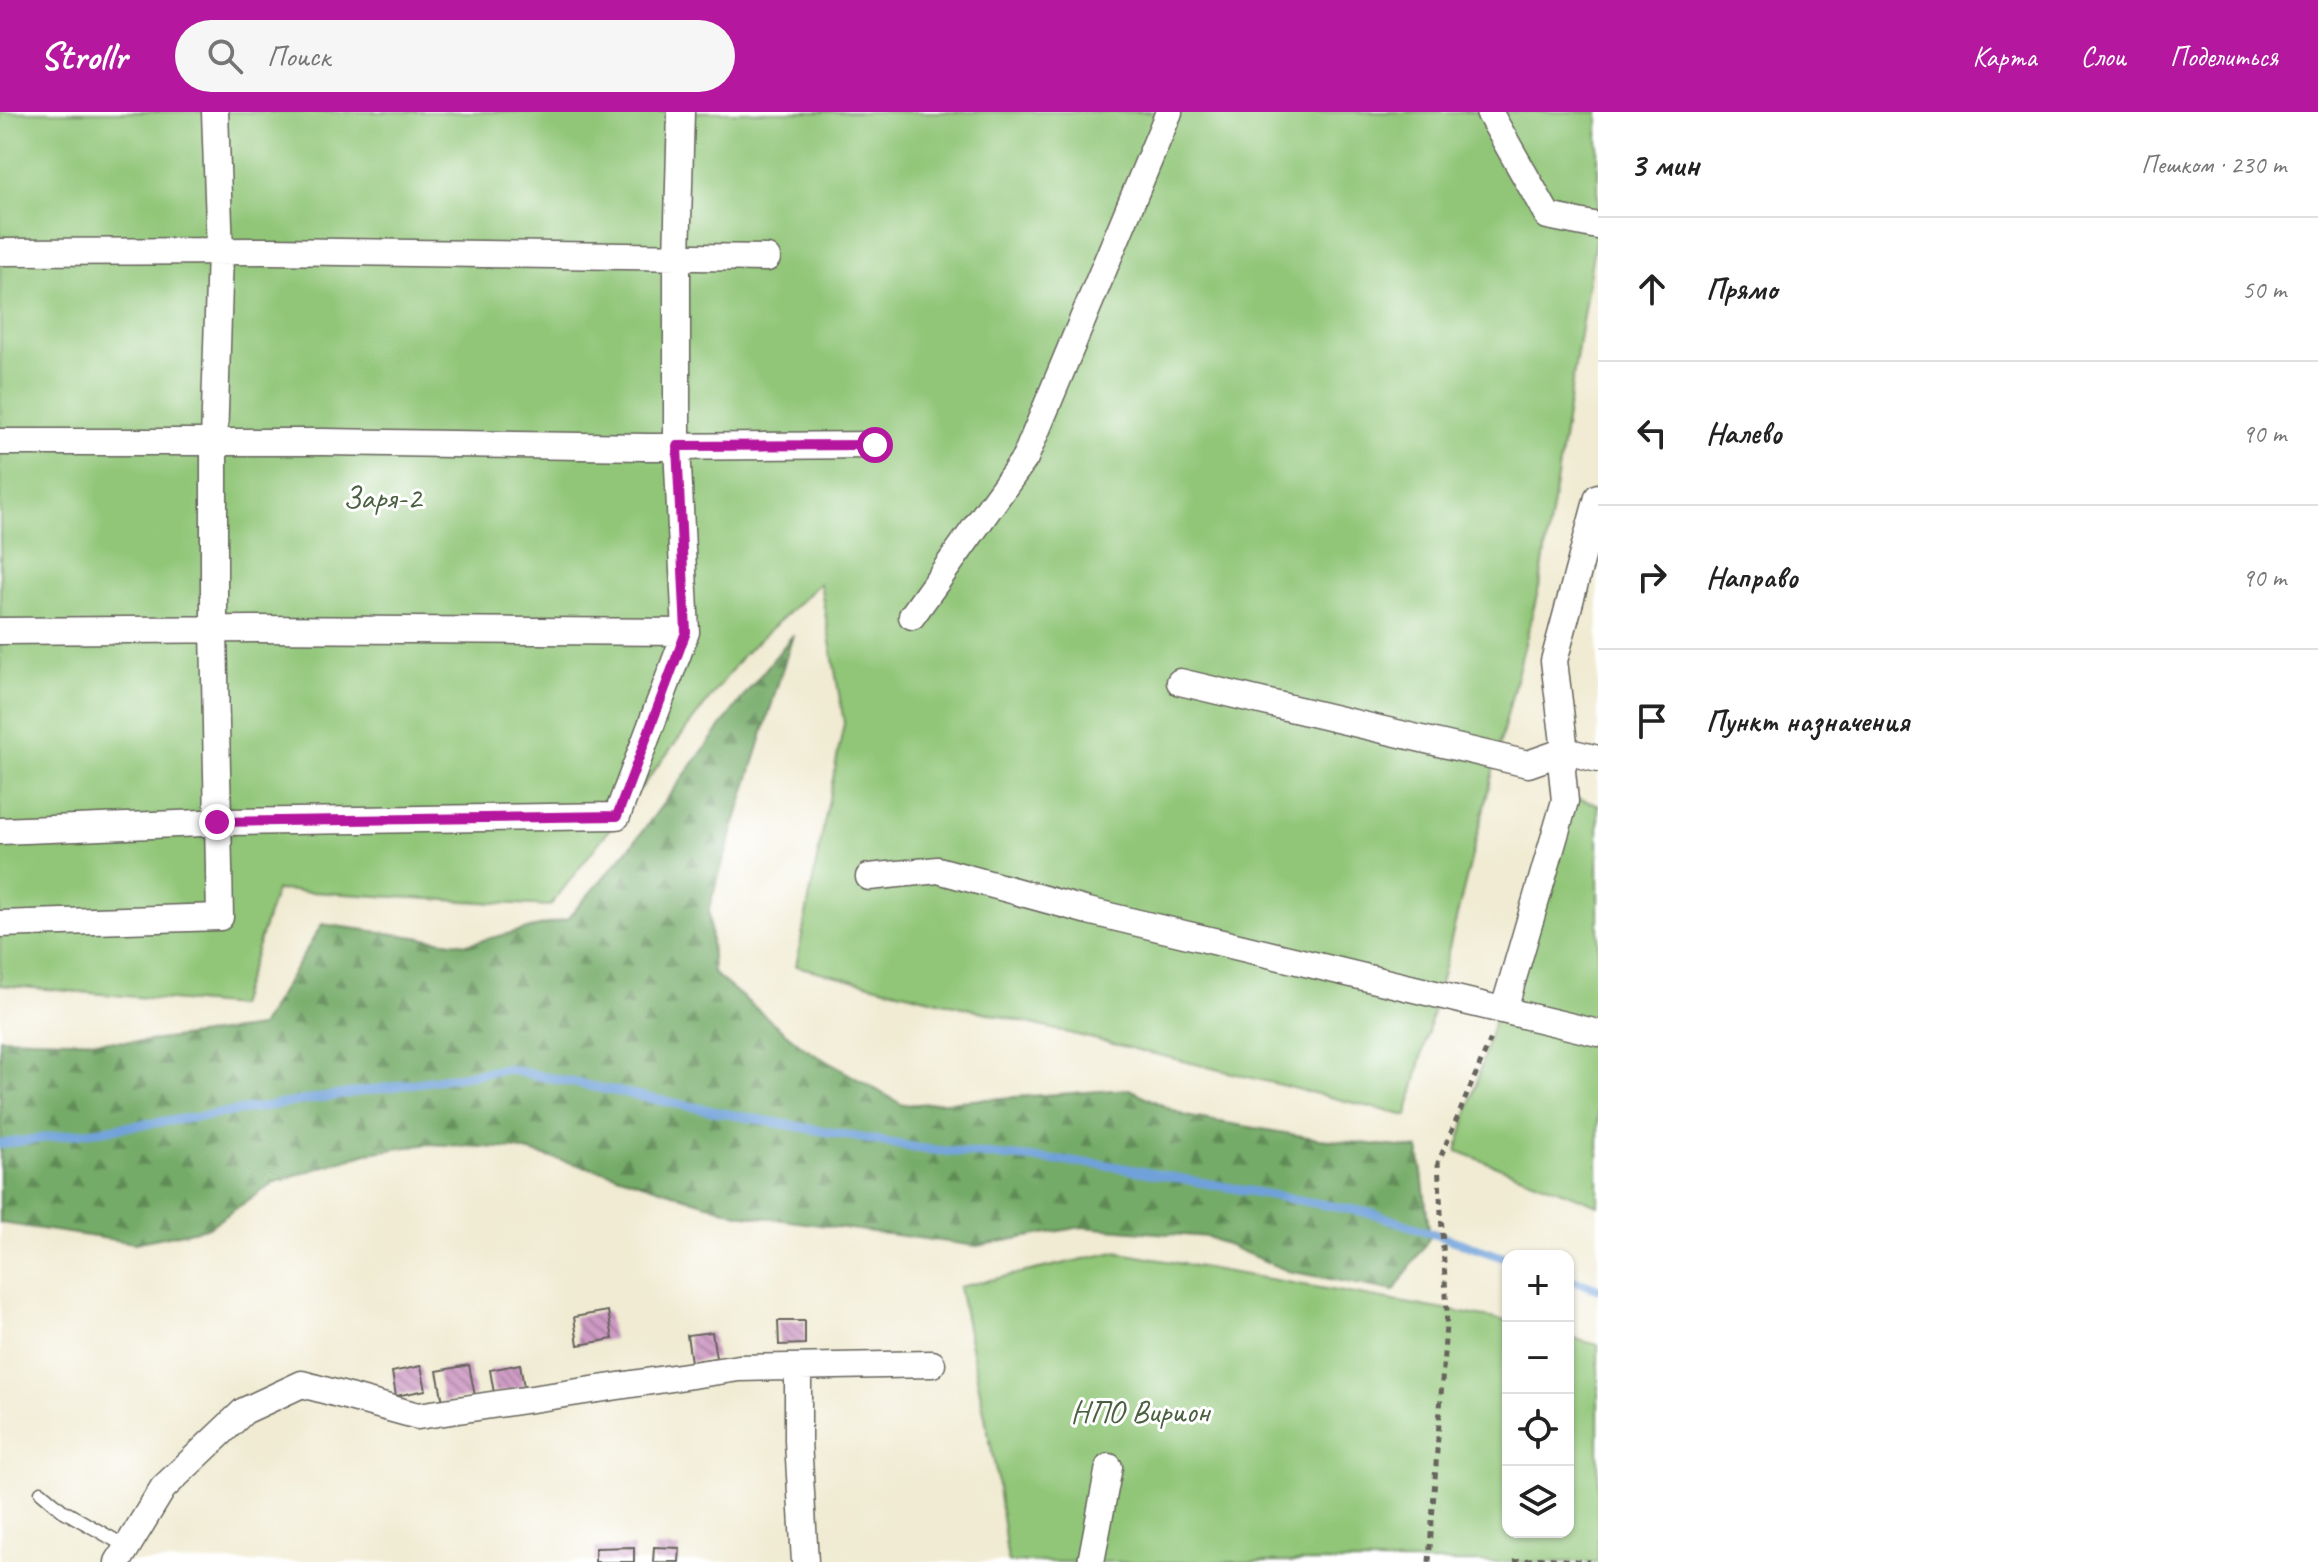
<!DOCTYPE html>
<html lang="ru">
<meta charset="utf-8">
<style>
body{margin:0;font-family:Caveat,sans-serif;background:#f6f6f6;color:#222}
.controls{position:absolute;right:24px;bottom:24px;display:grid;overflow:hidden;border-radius:16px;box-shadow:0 2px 6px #0004}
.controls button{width:72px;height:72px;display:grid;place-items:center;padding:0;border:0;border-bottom:2px solid #e0e0e0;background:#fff;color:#222;font:40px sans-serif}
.stop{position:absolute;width:24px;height:24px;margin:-18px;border:6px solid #b5179e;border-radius:50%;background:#fff}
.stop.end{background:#b5179e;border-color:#fff;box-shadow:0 2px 8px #0008}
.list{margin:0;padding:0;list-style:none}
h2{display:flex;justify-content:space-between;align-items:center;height:104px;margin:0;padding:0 32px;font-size:34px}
h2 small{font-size:26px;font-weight:400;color:#767676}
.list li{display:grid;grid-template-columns:52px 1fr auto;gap:24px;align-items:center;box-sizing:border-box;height:144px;padding:0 32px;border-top:2px solid #e0e0e0}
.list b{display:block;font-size:30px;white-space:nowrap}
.list em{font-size:26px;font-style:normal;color:#767676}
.icon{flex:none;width:44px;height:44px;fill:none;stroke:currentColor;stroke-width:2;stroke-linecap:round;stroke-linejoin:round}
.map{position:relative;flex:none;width:1598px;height:1450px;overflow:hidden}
header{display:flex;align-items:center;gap:48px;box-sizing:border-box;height:112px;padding:0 40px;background:#b5179e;color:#fff}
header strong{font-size:38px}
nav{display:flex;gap:44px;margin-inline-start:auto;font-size:28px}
.search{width:560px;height:72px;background:#f6f6f6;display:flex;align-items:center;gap:20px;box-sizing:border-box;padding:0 28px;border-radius:44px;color:#767676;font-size:30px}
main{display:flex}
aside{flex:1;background:#fff}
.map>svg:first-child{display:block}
.forest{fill:url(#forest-firs);stroke:#486442;stroke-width:2}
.garden{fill:#91c678;stroke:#56714a;stroke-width:2}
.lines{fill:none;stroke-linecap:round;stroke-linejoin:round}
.stream{stroke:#6fa1da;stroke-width:9}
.building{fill:url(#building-back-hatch)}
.lane-casing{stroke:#66645c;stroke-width:15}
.street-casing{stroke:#66645c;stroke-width:29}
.path{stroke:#66645c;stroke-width:5;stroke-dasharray:6 6;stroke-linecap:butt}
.lane{stroke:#fff;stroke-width:12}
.street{stroke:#fff;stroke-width:26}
.route{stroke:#b5179e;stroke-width:10}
.labels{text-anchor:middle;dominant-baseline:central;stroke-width:6;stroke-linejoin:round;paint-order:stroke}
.park-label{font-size:32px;fill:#4b6041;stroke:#fff}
</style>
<header>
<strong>Strollr</strong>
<div class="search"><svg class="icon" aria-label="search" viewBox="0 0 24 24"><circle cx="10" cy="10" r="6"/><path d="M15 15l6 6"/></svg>Поиск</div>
<nav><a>Карта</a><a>Слои</a><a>Поделиться</a></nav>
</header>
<main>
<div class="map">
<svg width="1598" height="1450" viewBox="0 0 1598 1450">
<defs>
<pattern id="forest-firs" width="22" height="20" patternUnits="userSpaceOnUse" patternTransform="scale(2)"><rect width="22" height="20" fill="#74ab68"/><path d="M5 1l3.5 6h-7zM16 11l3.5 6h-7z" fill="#5e8a55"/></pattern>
<pattern id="building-back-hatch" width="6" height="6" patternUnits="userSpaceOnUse" patternTransform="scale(2)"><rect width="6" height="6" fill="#ce9ac4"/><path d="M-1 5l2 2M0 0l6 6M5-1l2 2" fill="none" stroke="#a67d9e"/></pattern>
</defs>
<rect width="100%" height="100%" fill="#fff"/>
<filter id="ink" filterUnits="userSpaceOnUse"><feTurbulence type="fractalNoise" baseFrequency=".0125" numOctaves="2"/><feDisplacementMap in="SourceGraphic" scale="16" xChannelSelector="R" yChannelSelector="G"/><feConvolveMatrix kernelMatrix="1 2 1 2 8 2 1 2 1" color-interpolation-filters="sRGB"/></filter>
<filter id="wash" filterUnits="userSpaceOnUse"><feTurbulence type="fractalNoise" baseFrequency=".006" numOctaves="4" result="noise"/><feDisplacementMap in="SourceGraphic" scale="32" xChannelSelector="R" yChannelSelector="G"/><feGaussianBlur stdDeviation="1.8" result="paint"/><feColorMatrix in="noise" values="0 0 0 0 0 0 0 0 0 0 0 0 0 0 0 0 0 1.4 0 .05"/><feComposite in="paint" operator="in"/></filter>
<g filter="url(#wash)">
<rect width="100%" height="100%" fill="#f0ebd2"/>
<!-- forest -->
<path class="forest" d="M 793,523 L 709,796 L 713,861 L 804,936 L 903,993 L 1129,977 L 1185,1004 L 1320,1027 L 1419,1037 L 1430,1125 L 1394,1179 L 1288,1159 L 1208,1125 L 1081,1115 L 977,1134 L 738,1102 L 614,1062 L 518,1037 L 429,1032 L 367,1041 L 275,1070 L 207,1116 L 135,1131 L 0,1111 L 0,926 L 141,930 L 260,915 L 322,812 L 467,832 L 567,807 L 632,733 L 746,581 Z"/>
<!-- garden -->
<path class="garden" d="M 0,0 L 1598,0 L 1598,110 L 1540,471 L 1407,1004 L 796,854 L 844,611 L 820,471 L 744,542 L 550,794 L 276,778 L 238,894 L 0,873 Z
M 1558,682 L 1598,692 L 1598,1093 L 1457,1039 Z
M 1115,1140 L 1508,1209 L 1508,1420 L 1568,1420 L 1568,1225 L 1598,1233 L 1598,1450 L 1008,1450 L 996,1360 L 959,1175 Z"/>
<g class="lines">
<!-- stream -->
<path class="stream" d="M 0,1032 L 205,1004 L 506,957 L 728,1002 L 923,1037 L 1106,1053 L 1375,1102 L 1508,1147
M 1568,1167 L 1598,1177"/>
</g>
<g id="blocks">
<!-- building -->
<path class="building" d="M 608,1199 L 613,1227 L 578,1233 L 574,1205 Z
M 778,1209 L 805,1209 L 805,1232 L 779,1233 Z
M 712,1220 L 716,1246 L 691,1250 L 687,1223 Z
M 520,1252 L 524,1275 L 494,1281 L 490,1258 Z
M 469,1253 L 475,1284 L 443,1290 L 437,1259 Z
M 421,1254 L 426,1278 L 396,1284 L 392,1260 Z
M 634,1435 L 634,1450 L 595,1450 L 595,1436 Z
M 654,1435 L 680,1436 L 679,1450 L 653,1450 Z"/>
</g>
</g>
<g filter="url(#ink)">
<use href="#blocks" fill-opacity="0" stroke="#66645c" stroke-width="2"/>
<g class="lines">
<!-- lane casing -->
<g class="lane-casing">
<path id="lane" d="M 41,1380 L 62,1398 L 127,1435"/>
</g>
<!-- street casing -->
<g class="street-casing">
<path id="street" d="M 1489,0 L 1548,104 L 1598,114
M 0,140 L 270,139 L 767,146
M 0,330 L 323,330 L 646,335 L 875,333
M 912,504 L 1025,346 L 1169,0
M 0,519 L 255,517 L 686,520
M 1180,570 L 1528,652 L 1565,639 L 1598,647
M 0,719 L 228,710 L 617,704 L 686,520 L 677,334 L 677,145 L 681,0
M 869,765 L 938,758 L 1088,799 L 1598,921
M 0,812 L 220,805 L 214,517 L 214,330 L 220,140 L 215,0
M 1504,897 L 1565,689 L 1562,659 L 1565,639 L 1554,549 L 1598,385
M 798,1256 L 798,1329 L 805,1450
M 118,1450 L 163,1376 L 244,1299 L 302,1272 L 418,1304 L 739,1256 L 932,1252
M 1091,1450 L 1109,1355"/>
</g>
<!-- path -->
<path class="path" d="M 1429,1450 L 1447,1200 L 1438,1051 L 1492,924
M 1514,1450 L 1543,1446 L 1589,1450"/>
<!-- lane -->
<use href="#lane" class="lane"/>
<!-- street -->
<use href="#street" class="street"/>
</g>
</g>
<g class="lines" filter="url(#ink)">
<!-- route -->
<path class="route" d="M 217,710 L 617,704 L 686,520 L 677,334 L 875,333"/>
</g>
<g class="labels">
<!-- park labels -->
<g class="park-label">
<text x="382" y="385">Заря-2</text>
<text x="1140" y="1299">НПО Вирион</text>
</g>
</g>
</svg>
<div class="controls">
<button>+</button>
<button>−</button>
<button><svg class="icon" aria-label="locate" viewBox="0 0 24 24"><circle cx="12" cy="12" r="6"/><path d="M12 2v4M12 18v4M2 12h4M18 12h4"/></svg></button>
<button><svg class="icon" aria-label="layers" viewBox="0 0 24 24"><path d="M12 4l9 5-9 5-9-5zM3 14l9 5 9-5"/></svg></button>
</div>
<div class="stop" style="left:875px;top:333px"></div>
<div class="stop end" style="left:217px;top:710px"></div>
</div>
<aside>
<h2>3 мин<small>Пешком · 230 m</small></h2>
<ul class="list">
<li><svg class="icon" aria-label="ahead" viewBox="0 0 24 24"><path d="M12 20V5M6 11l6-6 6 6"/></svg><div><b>Прямо</b></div><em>50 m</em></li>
<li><svg class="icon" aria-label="left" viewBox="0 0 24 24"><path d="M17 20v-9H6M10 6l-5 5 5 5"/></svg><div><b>Налево</b></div><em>90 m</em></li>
<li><svg class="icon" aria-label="right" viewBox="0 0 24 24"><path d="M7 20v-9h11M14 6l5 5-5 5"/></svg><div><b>Направо</b></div><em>90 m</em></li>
<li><svg class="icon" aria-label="arrive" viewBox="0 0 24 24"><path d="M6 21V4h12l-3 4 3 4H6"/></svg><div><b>Пункт назначения</b></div></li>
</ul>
</aside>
</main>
